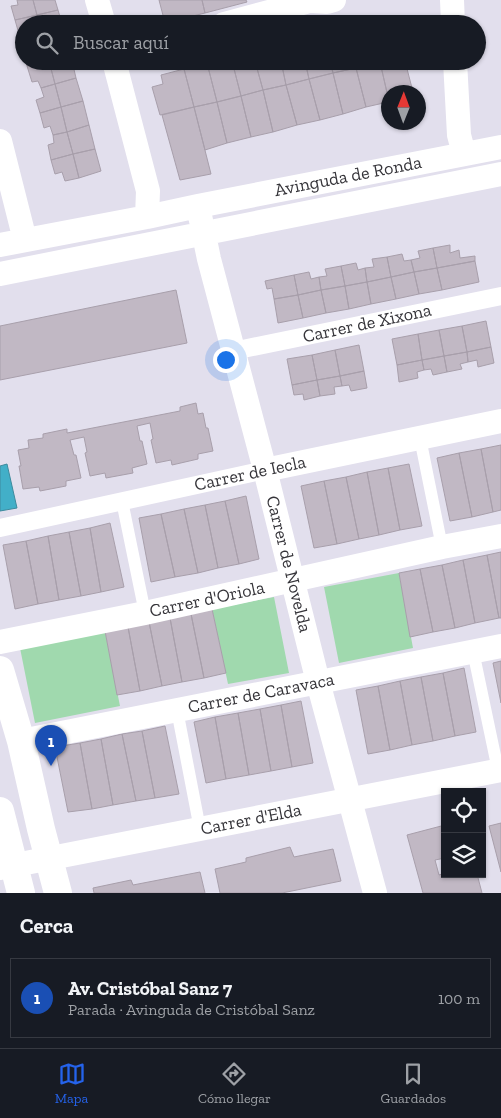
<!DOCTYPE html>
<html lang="es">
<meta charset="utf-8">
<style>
body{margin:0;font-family:"Zilla Slab",serif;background:#242831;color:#f1f3f6}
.controls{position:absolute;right:15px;bottom:15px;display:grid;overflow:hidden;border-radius:0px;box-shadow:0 1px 4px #0004}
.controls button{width:45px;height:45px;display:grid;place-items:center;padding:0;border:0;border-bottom:1px solid #363941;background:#171b24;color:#f1f3f6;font:25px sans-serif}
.compass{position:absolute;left:381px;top:85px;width:45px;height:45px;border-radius:50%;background:#171b24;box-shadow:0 1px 4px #0004;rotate:1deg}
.you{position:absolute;left:225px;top:359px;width:18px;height:18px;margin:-12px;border:4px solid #fff;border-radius:50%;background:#1a73e8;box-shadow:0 0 0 8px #1a73e833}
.badge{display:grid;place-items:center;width:32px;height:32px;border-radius:50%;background:#2563eb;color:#fff;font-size:16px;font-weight:700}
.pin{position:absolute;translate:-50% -41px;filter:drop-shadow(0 1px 2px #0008)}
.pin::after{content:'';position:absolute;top:26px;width:18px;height:15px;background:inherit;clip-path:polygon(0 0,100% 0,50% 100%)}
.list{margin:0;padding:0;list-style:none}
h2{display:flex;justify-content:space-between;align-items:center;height:65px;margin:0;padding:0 20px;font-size:21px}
h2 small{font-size:16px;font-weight:400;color:#9ea1a6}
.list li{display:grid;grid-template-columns:32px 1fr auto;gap:15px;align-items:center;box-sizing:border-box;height:80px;margin:0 10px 10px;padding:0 10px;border:1px solid #363941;border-radius:0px}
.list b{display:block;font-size:19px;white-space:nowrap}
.list p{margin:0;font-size:16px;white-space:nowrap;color:#9ea1a6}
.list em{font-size:16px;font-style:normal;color:#9ea1a6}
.icon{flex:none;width:28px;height:28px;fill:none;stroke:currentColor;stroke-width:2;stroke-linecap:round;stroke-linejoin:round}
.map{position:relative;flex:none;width:501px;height:893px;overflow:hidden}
.search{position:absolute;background:#171b24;box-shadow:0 1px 4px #0004;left:15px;right:15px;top:15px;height:55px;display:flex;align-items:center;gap:12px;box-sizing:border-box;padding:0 18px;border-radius:28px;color:#9ea1a6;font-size:19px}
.sheet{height:155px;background:#171b24}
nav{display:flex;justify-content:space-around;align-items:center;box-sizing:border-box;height:70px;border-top:1px solid #363941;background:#171b24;font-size:14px;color:#9ea1a6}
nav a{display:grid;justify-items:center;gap:2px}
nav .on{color:#2563eb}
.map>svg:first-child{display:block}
.green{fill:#a0d9ae}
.water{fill:#42afc8;stroke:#3e8a9d}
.building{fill:#c1b8c4;stroke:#a89fab}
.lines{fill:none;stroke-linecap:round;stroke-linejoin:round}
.service{stroke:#fff;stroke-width:12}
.pedestrian{stroke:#fff;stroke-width:18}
.minor{stroke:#fff;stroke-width:24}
.tertiary{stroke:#fff;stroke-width:28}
.labels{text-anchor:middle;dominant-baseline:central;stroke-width:4.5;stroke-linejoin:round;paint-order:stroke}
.street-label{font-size:18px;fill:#353439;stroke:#fff}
</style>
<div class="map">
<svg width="501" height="893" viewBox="0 0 501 893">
<rect width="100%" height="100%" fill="#e2dfed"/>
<!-- green -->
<path class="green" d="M 399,573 L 413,648 L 339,663 L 324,587 Z
M 274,597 L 289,673 L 228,684 L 212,609 Z
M 105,631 L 120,706 L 35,723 L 20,648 Z"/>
<!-- water -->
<path class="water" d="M 7,464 L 17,508 L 0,511 L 0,466 Z"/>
<!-- building -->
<path class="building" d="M 17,0 L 33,0 L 37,15 L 15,20 L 11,6 L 18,5 Z
M 33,0 L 55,0 L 58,10 L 37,15 Z
M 159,0 L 202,0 L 205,13 L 165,23 Z
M 202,0 L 246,0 L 247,2 L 205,13 Z
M 58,10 L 62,24 L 39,24 L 37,15 Z
M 37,15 L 39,24 L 24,24 L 24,33 L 19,34 L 15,20 Z
M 393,16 L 395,24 L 370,24 L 370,22 Z
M 26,61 L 47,61 L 27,66 Z
M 49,61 L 72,61 L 76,78 L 55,84 Z
M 49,61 L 55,84 L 41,88 L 38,81 L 32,82 L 27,66 Z
M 215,61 L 232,61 L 241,96 L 217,102 L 207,63 Z
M 232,61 L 255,61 L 263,90 L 241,96 Z
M 255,61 L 281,61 L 286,85 L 263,90 Z
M 281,61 L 305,61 L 309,79 L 286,85 Z
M 305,61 L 330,61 L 333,73 L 309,79 Z
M 330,61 L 354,61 L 356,68 L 333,73 Z
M 354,61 L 379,61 L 380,62 L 356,68 Z
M 383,61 L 405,61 L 413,92 L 388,92 L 388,97 L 380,62 Z
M 380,62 L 388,97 L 388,102 L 366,107 L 356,68 Z
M 207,63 L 217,102 L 194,107 L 184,69 Z
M 356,68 L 366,107 L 343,114 L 333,73 Z
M 184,69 L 194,107 L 160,115 L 152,87 L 163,84 L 161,75 Z
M 333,73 L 343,114 L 320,120 L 309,79 Z
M 76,78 L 83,101 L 61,107 L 55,84 Z
M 309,79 L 320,120 L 297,125 L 286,85 Z
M 55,84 L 61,107 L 40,113 L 36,100 L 44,97 L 41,88 Z
M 286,85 L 297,125 L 273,132 L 263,90 Z
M 263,90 L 273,132 L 251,137 L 241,96 Z
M 241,96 L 251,137 L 227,143 L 217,102 Z
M 83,101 L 89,125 L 67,132 L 61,107 Z
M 217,102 L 227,143 L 205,150 L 194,107 Z
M 61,107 L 67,132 L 53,135 L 50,126 L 44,128 L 40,113 Z
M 194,107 L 211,174 L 180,180 L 162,115 Z
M 89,125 L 95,149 L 73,154 L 67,132 Z
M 67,132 L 73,154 L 51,160 L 48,145 L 54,143 L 53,135 Z
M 95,149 L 101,171 L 79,178 L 73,154 Z
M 73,154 L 79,178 L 65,181 L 62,172 L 55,174 L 51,160 Z
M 450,245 L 450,253 L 459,250 L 460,258 L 475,256 L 475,261 L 437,268 L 433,248 Z
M 433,248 L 437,268 L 414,272 L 411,260 L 420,258 L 418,251 Z
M 402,254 L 404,261 L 411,260 L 414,272 L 391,277 L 387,257 Z
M 387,257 L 391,277 L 367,282 L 365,268 L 374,267 L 372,259 Z
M 475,261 L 479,282 L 442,290 L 437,268 Z
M 356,263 L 358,270 L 365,268 L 367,282 L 345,286 L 341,266 Z
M 341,266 L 345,286 L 321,290 L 319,277 L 327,276 L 325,269 Z
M 437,268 L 442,290 L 419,294 L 414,272 Z
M 309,272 L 311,279 L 319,277 L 321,290 L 298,295 L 294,275 Z
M 414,272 L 419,294 L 396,299 L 391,277 Z
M 294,275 L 298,295 L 274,299 L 272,288 L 267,289 L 265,281 Z
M 391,277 L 396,299 L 371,304 L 367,282 Z
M 367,282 L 371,304 L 349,309 L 345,286 Z
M 345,286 L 349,309 L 326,313 L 321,290 Z
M 176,290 L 187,343 L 0,380 L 0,326 Z
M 321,290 L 326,313 L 303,318 L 298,295 Z
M 298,295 L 303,318 L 278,323 L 274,299 Z
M 486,321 L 491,347 L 467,352 L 462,326 Z
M 462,326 L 467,352 L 444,356 L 439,330 Z
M 439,330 L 444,356 L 422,360 L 418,334 Z
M 418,334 L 422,360 L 397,365 L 392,339 Z
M 359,345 L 364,371 L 340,376 L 335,350 Z
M 491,347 L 494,363 L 478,367 L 477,360 L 468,362 L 467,352 Z
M 335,350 L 340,376 L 317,380 L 312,355 Z
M 467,352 L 468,362 L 460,364 L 462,369 L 447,372 L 444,356 Z
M 312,355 L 317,380 L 292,385 L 287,359 Z
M 444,356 L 447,372 L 433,375 L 431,369 L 424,370 L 422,360 Z
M 422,360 L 424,370 L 417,372 L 418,378 L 399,382 L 397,365 Z
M 364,371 L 367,388 L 351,391 L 349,385 L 342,386 L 340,376 Z
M 340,376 L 342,386 L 334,387 L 335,394 L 320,396 L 317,380 Z
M 317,380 L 320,396 L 304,400 L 303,394 L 294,395 L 292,385 Z
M 196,403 L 198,414 L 203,413 L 206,428 L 208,428 L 213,451 L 198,454 L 198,459 L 172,465 L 171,460 L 156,463 L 151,440 L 153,439 L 150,423 L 137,426 L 140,441 L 142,441 L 147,464 L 132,468 L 133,473 L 106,478 L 105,473 L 90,476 L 85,453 L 87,452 L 84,437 L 70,440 L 74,455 L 76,455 L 81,478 L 66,481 L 66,486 L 40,491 L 39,487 L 23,489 L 19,466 L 21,466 L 18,450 L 29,448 L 28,440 L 43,438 L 43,434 L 67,429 L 67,433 L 180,411 L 180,407 Z
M 501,445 L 501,510 L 493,512 L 481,449 Z
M 481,449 L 493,512 L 472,517 L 459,453 Z
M 459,453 L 472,517 L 450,521 L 437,458 Z
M 409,464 L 422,526 L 400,530 L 388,468 Z
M 388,468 L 400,530 L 379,535 L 367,472 Z
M 367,472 L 379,535 L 359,539 L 346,477 Z
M 346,477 L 359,539 L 337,544 L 324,481 Z
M 324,481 L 337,544 L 314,548 L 301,486 Z
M 246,496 L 259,559 L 239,564 L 225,501 Z
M 225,501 L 239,564 L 218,568 L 205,505 Z
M 205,505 L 218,568 L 198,573 L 184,509 Z
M 184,509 L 198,573 L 175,577 L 161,514 Z
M 161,514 L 175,577 L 151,582 L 139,518 Z
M 110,523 L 124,587 L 101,592 L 90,528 Z
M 90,528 L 101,592 L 81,596 L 69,532 Z
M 69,532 L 81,596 L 59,600 L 48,536 Z
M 48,536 L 59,600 L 38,604 L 26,541 Z
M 26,541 L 38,604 L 15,609 L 3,545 Z
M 501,552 L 501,618 L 499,618 L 487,555 Z
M 487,555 L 499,618 L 475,623 L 463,560 Z
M 463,560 L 475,623 L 455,628 L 442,565 Z
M 442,565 L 455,628 L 433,632 L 420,569 Z
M 420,569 L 433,632 L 410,637 L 399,573 Z
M 212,609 L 226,673 L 204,678 L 191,614 Z
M 191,614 L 204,678 L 182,682 L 170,618 Z
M 170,618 L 182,682 L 162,686 L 149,622 Z
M 149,622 L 162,686 L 140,691 L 128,627 Z
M 128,627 L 140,691 L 117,695 L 105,631 Z
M 501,661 L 501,703 L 493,663 Z
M 464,668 L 476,732 L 455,736 L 443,673 Z
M 443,673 L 455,736 L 433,741 L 421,677 Z
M 421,677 L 433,741 L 412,745 L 400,681 Z
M 400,681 L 412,745 L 390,750 L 378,686 Z
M 378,686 L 390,750 L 368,754 L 356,690 Z
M 301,701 L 313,763 L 292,767 L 281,705 Z
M 281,705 L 292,767 L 271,771 L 260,709 Z
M 260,709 L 271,771 L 249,775 L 238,713 Z
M 238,713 L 249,775 L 226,779 L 215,717 Z
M 215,717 L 226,779 L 206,783 L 194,722 Z
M 165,726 L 179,794 L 155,798 L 142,731 Z
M 142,731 L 155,798 L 136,801 L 122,734 Z
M 122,734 L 136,801 L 113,805 L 101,739 Z
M 101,739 L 113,805 L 92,809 L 80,743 Z
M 80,743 L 92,809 L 68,812 L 55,747 Z
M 501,823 L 501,872 L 489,826 Z
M 445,825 L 445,858 L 435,860 L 439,875 L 445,873 L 445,874 L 477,874 L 482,893 L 423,893 L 407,835 Z
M 290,847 L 294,857 L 333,849 L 341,881 L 282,893 L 220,893 L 215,869 L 246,862 L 246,858 Z
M 200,872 L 205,893 L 94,893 L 93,888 L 131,880 L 133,885 Z"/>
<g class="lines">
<!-- service -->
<path class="service" d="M 420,438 L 442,547
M 122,501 L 145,613
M 473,651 L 498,770
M 177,710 L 200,829"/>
<!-- pedestrian -->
<path class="pedestrian" d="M 233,351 L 501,296
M 0,528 L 265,470"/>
<!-- minor -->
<path class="minor" d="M 97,0 L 104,24
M 452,0 L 453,24
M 224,24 L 310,1 L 327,2 L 334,0
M 114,61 L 148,191 L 147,217
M 455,61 L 459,135 L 464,154
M 0,141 L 25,240
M 198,206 L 209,259 L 265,470 L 318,682 L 375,893
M 0,245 L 147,217 L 198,206 L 501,147
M 0,274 L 501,174
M 265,470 L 501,421
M 0,642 L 145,613 L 442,547 L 501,536
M 21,741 L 501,646
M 0,868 L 501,770"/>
<!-- tertiary -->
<path class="tertiary" d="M 0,670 L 21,741 L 41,829 L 58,893
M 0,811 L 21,893"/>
</g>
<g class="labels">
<!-- street labels -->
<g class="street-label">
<text transform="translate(348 176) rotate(-11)">Avinguda de Ronda</text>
<text transform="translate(367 323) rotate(-12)">Carrer de Xixona</text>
<text transform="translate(250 473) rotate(-12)">Carrer de Iecla</text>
<text transform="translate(289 564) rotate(76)">Carrer de Novelda</text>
<text transform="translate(207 599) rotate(-12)">Carrer d'Oriola</text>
<text transform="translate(261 693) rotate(-11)">Carrer de Caravaca</text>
<text transform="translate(251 819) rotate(-11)">Carrer d'Elda</text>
</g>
</g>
</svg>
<div class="controls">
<button><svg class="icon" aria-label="locate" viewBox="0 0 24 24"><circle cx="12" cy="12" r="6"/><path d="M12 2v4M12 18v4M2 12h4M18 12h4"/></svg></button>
<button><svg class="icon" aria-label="layers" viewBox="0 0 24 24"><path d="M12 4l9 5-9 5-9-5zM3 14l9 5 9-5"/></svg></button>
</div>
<svg class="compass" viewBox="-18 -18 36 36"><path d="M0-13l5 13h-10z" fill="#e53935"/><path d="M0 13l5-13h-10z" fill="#9ea1a6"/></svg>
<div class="you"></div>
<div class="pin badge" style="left:51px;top:766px;background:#1a4fb4">1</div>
<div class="search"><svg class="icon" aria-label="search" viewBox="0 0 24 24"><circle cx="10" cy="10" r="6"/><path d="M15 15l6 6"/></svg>Buscar aquí</div>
</div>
<section class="sheet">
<h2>Cerca<small></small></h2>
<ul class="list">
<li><span class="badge" style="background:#1a4fb4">1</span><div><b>Av. Cristóbal Sanz 7</b><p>Parada · Avinguda de Cristóbal Sanz</p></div><em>100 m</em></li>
</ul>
</section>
<nav>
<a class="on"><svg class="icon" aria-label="map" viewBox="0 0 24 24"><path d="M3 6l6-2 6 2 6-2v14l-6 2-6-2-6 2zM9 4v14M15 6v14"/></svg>Mapa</a>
<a><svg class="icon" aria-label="directions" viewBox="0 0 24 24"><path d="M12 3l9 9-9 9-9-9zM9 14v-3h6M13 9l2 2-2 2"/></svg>Cómo llegar</a>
<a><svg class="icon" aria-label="saved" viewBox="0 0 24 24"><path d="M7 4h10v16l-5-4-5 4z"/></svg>Guardados</a>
</nav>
